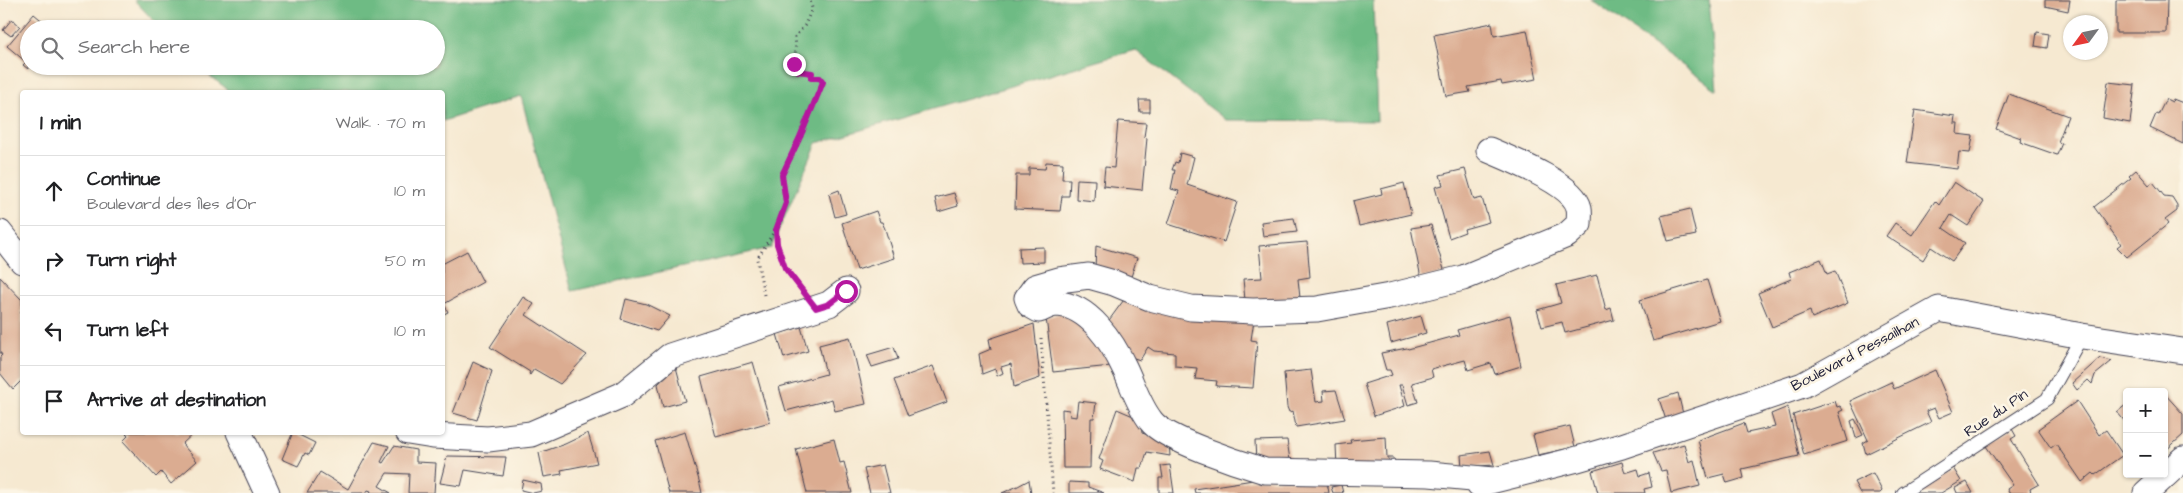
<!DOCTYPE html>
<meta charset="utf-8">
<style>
body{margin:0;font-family:"Architects Daughter",sans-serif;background:#f2f2f2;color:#202124}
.controls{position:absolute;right:15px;bottom:15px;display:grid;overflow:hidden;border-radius:5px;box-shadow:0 1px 4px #0004}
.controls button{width:45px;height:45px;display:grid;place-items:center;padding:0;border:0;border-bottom:1px solid #e0e0e0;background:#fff;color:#202124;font:25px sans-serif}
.compass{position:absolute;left:2063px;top:15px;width:45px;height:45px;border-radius:50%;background:#fff;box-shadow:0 1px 4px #0004;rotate:237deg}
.stop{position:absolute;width:15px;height:15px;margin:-11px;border:4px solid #b5179e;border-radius:50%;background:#fff}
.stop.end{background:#b5179e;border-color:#fff;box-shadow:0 1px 5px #0008}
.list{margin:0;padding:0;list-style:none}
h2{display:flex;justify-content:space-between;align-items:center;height:65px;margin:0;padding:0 20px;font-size:21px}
h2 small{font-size:16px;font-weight:400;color:#757577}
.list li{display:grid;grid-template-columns:32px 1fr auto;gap:15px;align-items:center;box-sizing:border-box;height:70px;padding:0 20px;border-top:1px solid #e0e0e0}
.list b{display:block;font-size:19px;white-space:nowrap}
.list p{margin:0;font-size:16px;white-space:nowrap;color:#757577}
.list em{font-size:16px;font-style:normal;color:#757577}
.icon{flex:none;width:28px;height:28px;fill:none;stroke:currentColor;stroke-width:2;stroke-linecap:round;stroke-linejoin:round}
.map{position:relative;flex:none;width:2183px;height:493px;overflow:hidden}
.search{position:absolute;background:#fff;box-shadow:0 1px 4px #0004;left:20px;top:20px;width:425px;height:55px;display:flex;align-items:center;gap:12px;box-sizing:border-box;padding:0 18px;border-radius:28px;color:#757577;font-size:19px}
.panel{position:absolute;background:#fff;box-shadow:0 1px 4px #0004;left:20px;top:90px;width:425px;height:345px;border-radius:5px}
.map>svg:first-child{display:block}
.forest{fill:#6ebb84;stroke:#486e60}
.building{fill:#dbac91}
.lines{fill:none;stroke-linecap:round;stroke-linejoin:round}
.service-casing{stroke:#424052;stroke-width:14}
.minor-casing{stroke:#424052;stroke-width:27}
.path{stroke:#424052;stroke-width:3;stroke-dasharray:1 4;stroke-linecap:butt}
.service{stroke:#fff;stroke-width:12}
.minor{stroke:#fff;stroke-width:25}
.route{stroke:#b5179e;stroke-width:6}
.labels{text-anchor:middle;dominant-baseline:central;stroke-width:5;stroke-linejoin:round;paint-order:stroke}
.street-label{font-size:15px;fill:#22223b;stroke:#fcf5e5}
</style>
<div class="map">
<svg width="2183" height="493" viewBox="0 0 2183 493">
<rect width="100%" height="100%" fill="#fcf5e5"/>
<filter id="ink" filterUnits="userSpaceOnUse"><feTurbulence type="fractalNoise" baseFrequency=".02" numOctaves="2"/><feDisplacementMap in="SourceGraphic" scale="10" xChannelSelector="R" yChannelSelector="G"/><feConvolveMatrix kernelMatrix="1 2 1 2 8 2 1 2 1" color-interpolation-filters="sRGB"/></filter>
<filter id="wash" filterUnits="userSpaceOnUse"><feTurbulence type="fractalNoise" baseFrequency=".0096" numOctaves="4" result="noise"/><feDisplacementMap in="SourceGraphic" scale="20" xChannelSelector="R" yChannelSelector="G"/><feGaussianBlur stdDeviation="1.12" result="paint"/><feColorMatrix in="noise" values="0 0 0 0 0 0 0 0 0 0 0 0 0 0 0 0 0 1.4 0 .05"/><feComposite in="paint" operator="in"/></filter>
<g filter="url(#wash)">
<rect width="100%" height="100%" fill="#f6e9d1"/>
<!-- forest -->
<path class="forest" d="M 134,0 L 1373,0 L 1377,121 L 1226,120 L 1135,50 L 817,143 L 771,248 L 572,291 L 521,96 L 443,121 L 442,92 L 231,92 L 197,66 L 436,66 L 436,29 L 162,29 Z
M 1591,0 L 1709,0 L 1717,90 Z"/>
<g id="blocks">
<!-- building -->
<path class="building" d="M 2045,0 L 2070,0 L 2068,11 L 2045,6 Z
M 2116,0 L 2167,0 L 2166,33 L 2116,33 Z
M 34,14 L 52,29 L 29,29 L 28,69 L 23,65 L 26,62 L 7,46 Z
M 12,19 L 20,26 L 11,36 L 3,30 Z
M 1492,23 L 1494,36 L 1527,30 L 1537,79 L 1502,85 L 1501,81 L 1468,87 L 1470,92 L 1446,96 L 1434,35 Z
M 2037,32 L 2049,34 L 2047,48 L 2035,46 Z
M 2108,82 L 2135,85 L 2130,123 L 2103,118 Z
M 2009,94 L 2068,116 L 2058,142 L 2062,143 L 2057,155 L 2020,142 L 2021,138 L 1996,129 Z
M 2166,99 L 2172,102 L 2173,99 L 2183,103 L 2183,144 L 2150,128 L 2156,114 L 2158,115 Z
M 1139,100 L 1150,100 L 1150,112 L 1140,112 Z
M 1915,110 L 1955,116 L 1954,123 L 1958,123 L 1957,134 L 1973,136 L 1970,153 L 1959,152 L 1957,169 L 1907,163 Z
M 1118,121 L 1146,123 L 1144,137 L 1147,138 L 1142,190 L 1103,186 L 1105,167 L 1114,168 Z
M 1180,153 L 1194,157 L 1187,185 L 1237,202 L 1224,242 L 1168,224 L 1179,191 L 1171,189 L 1175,170 L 1172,170 L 1175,162 L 1178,163 Z
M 1046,162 L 1063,163 L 1062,179 L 1070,179 L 1069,196 L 1062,196 L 1060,211 L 1015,209 L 1016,175 L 1029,175 L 1029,168 L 1045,169 Z
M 1465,169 L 1474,200 L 1482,198 L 1489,222 L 1464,229 L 1465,232 L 1449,238 L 1435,187 L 1443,185 L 1440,175 Z
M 2136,170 L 2149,185 L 2153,182 L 2164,196 L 2172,197 L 2177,205 L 2177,211 L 2165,220 L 2168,224 L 2127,257 L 2117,247 L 2121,244 L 2094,207 L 2131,178 L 2129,176 Z
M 1077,179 L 1095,180 L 1094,201 L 1076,199 Z
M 1954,182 L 1984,202 L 1968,226 L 1951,215 L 1943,228 L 1965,243 L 1952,261 L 1931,247 L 1923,260 L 1886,236 L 1895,223 L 1912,235 L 1935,201 L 1939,205 Z
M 1404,183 L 1411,214 L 1359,226 L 1353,201 L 1382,194 L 1381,189 Z
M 839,190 L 846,214 L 835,217 L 829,194 Z
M 954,193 L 958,206 L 938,212 L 935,198 Z
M 1690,209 L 1696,235 L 1668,241 L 1661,216 Z
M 876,211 L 880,222 L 882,222 L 885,229 L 894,258 L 857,270 L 842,223 Z
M 1294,218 L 1297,232 L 1263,236 L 1261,222 Z
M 1431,225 L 1445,273 L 1421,278 L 1411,228 Z
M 1307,242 L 1310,277 L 1298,279 L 1300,298 L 1245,300 L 1243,279 L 1262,278 L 1259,246 Z
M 1096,246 L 1137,258 L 1130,280 L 1095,269 Z
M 1044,247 L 1044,262 L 1020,263 L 1019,248 Z
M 467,251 L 483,282 L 444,304 L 448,312 L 442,315 L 442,264 Z
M 1821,259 L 1827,274 L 1835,271 L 1848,303 L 1812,318 L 1810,311 L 1772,327 L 1758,293 L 1791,279 L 1789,272 Z
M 1597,275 L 1606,310 L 1611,308 L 1614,320 L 1565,333 L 1562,322 L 1542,327 L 1537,310 L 1561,303 L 1556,285 Z
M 0,277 L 22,300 L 22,310 L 20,312 L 22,314 L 22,380 L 13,389 L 0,373 L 0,357 L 2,355 L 0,352 Z
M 1707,280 L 1720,321 L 1653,341 L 1640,300 Z
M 523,297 L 534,304 L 526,315 L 587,355 L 560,384 L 534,369 L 530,375 L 529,374 L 530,372 L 490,347 Z
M 1126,297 L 1254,320 L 1251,340 L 1257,341 L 1253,388 L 1216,386 L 1217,381 L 1195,379 L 1197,368 L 1175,366 L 1175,353 L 1154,351 L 1148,347 L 1140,360 L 1131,357 L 1127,346 L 1107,323 Z
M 626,299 L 646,304 L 670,316 L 657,331 L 621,319 Z
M 1060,313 L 1091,329 L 1111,366 L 1053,372 L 1046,318 Z
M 1510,315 L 1521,366 L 1495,374 L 1491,363 L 1468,370 L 1465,360 L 1431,369 L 1433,377 L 1412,383 L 1418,402 L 1408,405 L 1402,385 L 1399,385 L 1405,406 L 1374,416 L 1364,384 L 1392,375 L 1390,370 L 1386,370 L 1381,353 L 1407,348 L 1408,349 L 1459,335 L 1457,330 Z
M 1421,316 L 1426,333 L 1391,343 L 1387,325 Z
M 1034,324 L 1040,378 L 1014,387 L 1011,364 L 1001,367 L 1003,373 L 997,376 L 995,369 L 982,374 L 979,354 L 991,349 L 989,339 Z
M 801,327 L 808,351 L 784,358 L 777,334 Z
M 850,337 L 866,404 L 835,411 L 832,399 L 786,411 L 779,387 L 826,374 L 819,345 Z
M 894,347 L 898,359 L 872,367 L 867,355 Z
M 2100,358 L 2112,361 L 2095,375 L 2092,384 L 2088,380 L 2077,390 L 2072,383 Z
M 473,362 L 492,371 L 477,420 L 453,413 Z
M 753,362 L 770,422 L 716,437 L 701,377 Z
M 933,366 L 947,402 L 908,416 L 894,380 Z
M 676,367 L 685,401 L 663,407 L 658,384 Z
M 1311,370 L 1316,402 L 1324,401 L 1323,391 L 1336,390 L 1345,419 L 1296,427 L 1293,411 L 1289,412 L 1287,407 L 1284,373 Z
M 1935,370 L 1953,412 L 1939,418 L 1934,408 L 1926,411 L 1931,422 L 1866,454 L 1863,443 L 1868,440 L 1850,401 L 1891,382 L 1894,389 Z
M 1678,393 L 1683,414 L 1666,420 L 1659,399 Z
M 2164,393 L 2183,414 L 2183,435 L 2164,452 Z
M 1078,401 L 1096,403 L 1094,418 L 1091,418 L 1090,468 L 1063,468 L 1062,409 L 1069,410 L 1070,416 L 1076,417 Z
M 1835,401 L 1837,407 L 1840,406 L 1843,410 L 1839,412 L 1848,441 L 1804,455 L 1793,415 Z
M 2077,401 L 2099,435 L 2106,430 L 2123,455 L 2095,475 L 2093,473 L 2082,482 L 2056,444 L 2051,448 L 2038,429 Z
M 2127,404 L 2127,424 L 2117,412 Z
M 1788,407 L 1799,456 L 1742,469 L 1744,478 L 1727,483 L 1724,474 L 1708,478 L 1698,440 L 1744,423 L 1747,433 L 1775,427 L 1771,414 Z
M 1117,409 L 1140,419 L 1142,433 L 1169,442 L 1170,456 L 1147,452 L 1142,468 L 1138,468 L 1135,482 L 1100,469 L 1103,461 L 1099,459 Z
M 1855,419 L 1863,435 L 1856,438 L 1851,421 Z
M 1570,426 L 1575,447 L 1538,455 L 1533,435 Z
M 2012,429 L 2016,436 L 2011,439 L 2039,484 L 2030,489 L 2031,493 L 2009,493 L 2007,489 L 2013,485 L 1986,446 Z
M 128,432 L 195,432 L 182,444 L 197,461 L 171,484 L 161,472 L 156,477 L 123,441 L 128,436 L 126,434 Z
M 293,432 L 315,443 L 309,455 L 305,453 L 298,466 L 282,459 Z
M 685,432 L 700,484 L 702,493 L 669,493 L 655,441 Z
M 588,433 L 597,463 L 561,470 L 562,474 L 544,477 L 539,453 L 565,444 Z
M 1386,437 L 1387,458 L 1393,458 L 1394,467 L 1337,467 L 1336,445 L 1351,443 L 1350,440 Z
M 834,439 L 840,463 L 844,462 L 852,493 L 807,493 L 796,449 Z
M 1287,440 L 1291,467 L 1256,462 L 1255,441 Z
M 374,442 L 389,446 L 381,462 L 383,463 L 394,446 L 416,450 L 416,462 L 436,463 L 434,493 L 408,493 L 409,474 L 387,473 L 379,486 L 391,493 L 370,493 L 371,491 L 368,490 L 366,493 L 307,493 L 320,472 L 348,489 Z
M 1684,444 L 1689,462 L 1694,460 L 1700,486 L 1671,493 L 1666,470 L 1661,471 L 1653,453 Z
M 1490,451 L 1494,465 L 1462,467 L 1461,455 Z
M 447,456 L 506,457 L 503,476 L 465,470 L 461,486 L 440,483 Z
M 1622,462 L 1625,473 L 1638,469 L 1640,476 L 1649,473 L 1652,487 L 1644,489 L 1645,493 L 1598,493 L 1592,471 Z
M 883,465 L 890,493 L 870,493 L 864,469 Z
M 1170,465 L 1174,493 L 1159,493 L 1159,478 L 1163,478 L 1161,466 Z
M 1953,468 L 1961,481 L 1941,493 L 1914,493 Z
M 1873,473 L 1882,491 L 1880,493 L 1860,493 L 1854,482 Z
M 1260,479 L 1327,482 L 1329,493 L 1195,493 L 1194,489 Z
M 523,480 L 541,484 L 542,491 L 533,493 L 521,490 Z
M 1029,480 L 1031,493 L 1002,493 L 1018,486 Z
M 1069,482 L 1088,483 L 1088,487 L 1104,493 L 1069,493 Z
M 1967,482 L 1973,493 L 1957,493 L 1955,488 Z
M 1341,485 L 1343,493 L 1333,493 L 1331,487 Z"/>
</g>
</g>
<g filter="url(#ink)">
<use href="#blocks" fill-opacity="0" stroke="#424052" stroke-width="1"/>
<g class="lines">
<!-- service casing -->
<g class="service-casing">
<path id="service" d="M 1903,493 L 2047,399 L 2082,336"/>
</g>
<!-- minor casing -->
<g class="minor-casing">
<path id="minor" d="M 1489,150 C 1510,159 1574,184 1579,208 C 1580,213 1579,219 1579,224 L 1567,235 L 1463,278 L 1390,296 L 1317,309 L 1253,311 L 1191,308 L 1150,298 L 1114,283 L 1089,276 L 1059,280 L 1035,287 L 1027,298 L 1030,305 L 1039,310 C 1044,308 1051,304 1057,304 C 1089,305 1113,343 1125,369 C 1133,386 1139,406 1151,421 C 1164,439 1241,464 1265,471 L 1429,474 L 1494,480
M 0,233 L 22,261
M 239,432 L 267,493
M 408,432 L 433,436 L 488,439 L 531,434 L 622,395 L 670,356 L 829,304 L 846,291
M 1479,484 L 1574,460 L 1622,446 L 1803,385 L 1939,309 L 2082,336 L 2183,351
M 2146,493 L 2183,459"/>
</g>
<!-- path -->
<path class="path" d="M 798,284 L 785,268 L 777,244 L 776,230 L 786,203 L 782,175 L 801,137 L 823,82 L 820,78 L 811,78 L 812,73 L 799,71 C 793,61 797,49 795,37 L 805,25 L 812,8 L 810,0
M 764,295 L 757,259 L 775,230
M 1041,338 L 1053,493"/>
<!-- service -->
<use href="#service" class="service"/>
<!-- minor -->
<use href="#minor" class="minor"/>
</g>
</g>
<g class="lines" filter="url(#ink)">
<!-- route -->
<path class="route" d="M 794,64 L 798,71 L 812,73 L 811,78 L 820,78 L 823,82 L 800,137 L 782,175 L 786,203 L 776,230 L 777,244 L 785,268 L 816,308 L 829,304 L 846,291"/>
</g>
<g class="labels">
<!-- street labels -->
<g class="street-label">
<text transform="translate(1855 354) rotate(-28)">Boulevard Pessailhan</text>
<text transform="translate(1996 413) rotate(-34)">Rue du Pin</text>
</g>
</g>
</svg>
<div class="controls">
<button>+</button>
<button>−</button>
</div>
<svg class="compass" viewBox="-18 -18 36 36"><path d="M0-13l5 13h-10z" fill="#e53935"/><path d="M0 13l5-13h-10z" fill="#757577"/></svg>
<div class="stop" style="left:846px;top:291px"></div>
<div class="stop end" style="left:794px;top:64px"></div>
<div class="search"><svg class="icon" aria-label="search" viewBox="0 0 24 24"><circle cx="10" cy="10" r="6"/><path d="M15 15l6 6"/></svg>Search here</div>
<section class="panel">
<h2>1 min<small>Walk · 70 m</small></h2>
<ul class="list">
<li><svg class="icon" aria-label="ahead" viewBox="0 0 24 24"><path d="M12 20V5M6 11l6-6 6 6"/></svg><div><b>Continue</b><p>Boulevard des Îles d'Or</p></div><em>10 m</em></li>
<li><svg class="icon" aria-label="right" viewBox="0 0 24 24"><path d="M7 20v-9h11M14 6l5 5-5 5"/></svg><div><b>Turn right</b></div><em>50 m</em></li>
<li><svg class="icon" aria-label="left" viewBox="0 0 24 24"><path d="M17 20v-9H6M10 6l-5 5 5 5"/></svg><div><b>Turn left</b></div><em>10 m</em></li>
<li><svg class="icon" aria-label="arrive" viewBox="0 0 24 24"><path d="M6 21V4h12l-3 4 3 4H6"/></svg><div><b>Arrive at destination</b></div></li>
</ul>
</section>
</div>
